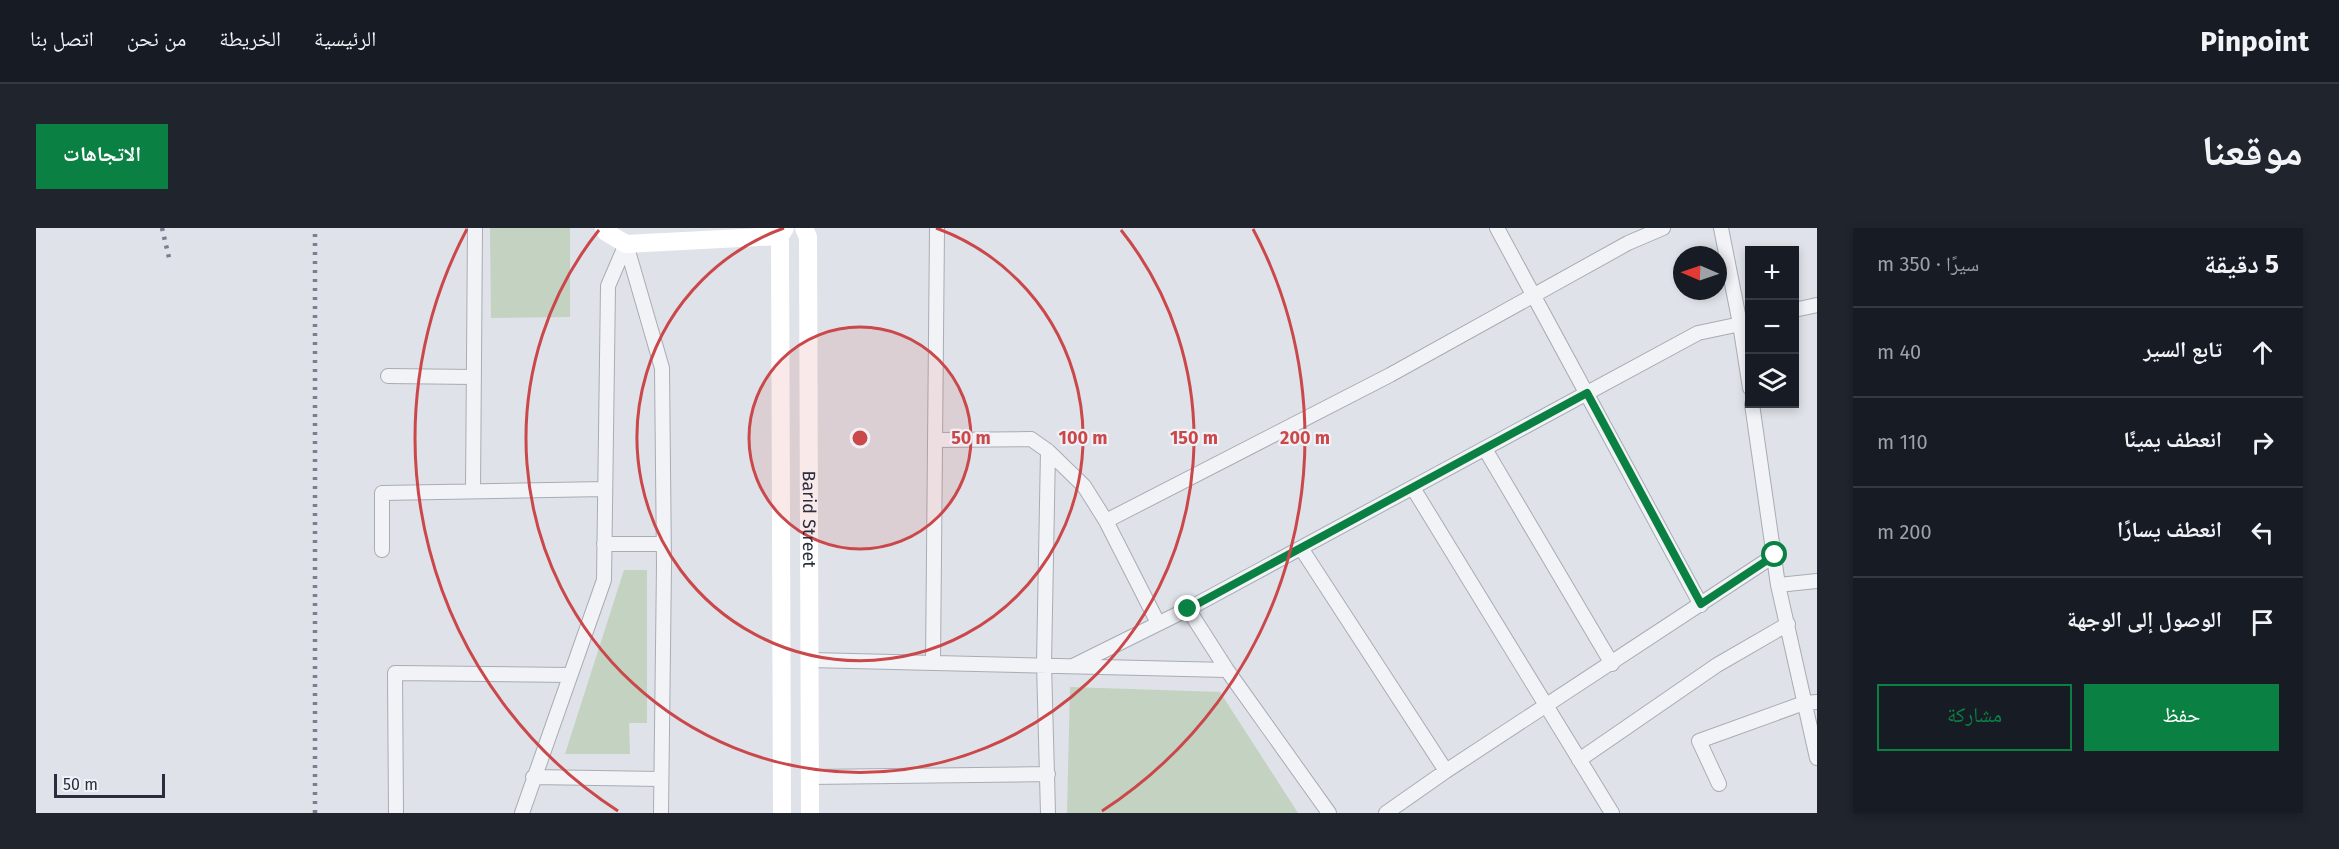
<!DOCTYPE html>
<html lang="ar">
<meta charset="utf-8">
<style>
body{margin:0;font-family:"Fira Sans","Noto Naskh Arabic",sans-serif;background:#20242c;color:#f1f3f6;direction:rtl}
.controls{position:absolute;right:18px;top:18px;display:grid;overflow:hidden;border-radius:0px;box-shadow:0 3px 9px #0003}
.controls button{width:54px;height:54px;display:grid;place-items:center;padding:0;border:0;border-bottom:2px solid #363941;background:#171b24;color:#f1f3f6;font:30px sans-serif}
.compass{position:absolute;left:1637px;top:18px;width:54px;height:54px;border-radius:50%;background:#171b24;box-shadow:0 3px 9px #0003;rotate:272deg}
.scale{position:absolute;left:18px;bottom:15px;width:111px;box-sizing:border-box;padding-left:6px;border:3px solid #292e3f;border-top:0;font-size:16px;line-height:21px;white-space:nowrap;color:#292e3f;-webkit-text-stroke:4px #eff1f6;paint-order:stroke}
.stop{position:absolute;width:18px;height:18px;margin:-14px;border:4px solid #0b8043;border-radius:50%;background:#fff}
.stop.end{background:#0b8043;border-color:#fff;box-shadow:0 2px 6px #0008}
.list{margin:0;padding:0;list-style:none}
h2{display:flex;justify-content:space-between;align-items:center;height:78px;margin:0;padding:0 24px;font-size:26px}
h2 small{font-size:20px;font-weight:400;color:#9ea1a6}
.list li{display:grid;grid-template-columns:39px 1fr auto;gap:18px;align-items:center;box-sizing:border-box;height:90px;padding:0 24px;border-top:2px solid #363941}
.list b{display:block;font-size:22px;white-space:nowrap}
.list em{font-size:20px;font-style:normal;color:#9ea1a6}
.actions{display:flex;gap:12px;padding:18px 24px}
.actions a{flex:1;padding:14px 0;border:2px solid #0b8043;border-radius:0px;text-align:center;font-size:21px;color:#0b8043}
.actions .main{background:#0b8043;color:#fff}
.icon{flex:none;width:33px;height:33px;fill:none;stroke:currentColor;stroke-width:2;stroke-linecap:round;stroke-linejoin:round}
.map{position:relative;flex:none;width:1781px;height:585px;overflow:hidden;direction:ltr;border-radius:0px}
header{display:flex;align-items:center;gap:36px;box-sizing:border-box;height:84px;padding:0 30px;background:#171b24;border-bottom:2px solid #363941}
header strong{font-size:28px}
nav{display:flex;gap:33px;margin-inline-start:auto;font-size:21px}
.intro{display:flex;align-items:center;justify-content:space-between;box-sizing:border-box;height:144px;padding:0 36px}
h1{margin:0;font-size:42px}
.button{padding:15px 27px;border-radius:0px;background:#0b8043;color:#fff;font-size:21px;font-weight:700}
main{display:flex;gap:36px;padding:0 36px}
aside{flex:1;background:#171b24;border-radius:0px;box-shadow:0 3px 9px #0003}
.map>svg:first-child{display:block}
.green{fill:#c3d2c1}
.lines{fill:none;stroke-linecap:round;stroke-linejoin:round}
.minor-casing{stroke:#a8acb5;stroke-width:16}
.minor{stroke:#f2f3f7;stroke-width:14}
.secondary{stroke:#fff;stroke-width:18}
.rail{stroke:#797f91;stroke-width:4.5;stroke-dasharray:3 6;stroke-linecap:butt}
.route{stroke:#0b8043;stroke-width:8}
.ring{fill:none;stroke:#ca474a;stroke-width:3}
.labels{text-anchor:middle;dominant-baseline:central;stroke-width:4.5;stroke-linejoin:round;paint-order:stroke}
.street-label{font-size:18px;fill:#292e3f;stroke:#eff1f6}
.centre{fill:#ca474a;stroke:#eff1f6;stroke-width:3}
.ring-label{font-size:18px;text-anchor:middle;font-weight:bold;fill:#ca474a;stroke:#eff1f6;stroke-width:4.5;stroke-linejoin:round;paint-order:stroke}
</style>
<header>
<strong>Pinpoint</strong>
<nav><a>الرئيسية</a><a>الخريطة</a><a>من نحن</a><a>اتصل بنا</a></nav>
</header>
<div class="intro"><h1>موقعنا</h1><a class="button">الاتجاهات</a></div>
<main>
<aside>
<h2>5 دقيقة<small>سيرًا · 350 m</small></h2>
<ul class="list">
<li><svg class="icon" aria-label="ahead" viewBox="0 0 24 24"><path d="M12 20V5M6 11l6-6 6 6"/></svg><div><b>تابع السير</b></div><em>40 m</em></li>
<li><svg class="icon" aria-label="right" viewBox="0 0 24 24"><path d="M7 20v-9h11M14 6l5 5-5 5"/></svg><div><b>انعطف يمينًا</b></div><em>110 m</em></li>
<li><svg class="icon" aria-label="left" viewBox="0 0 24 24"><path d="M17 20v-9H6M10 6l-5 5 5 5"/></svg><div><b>انعطف يسارًا</b></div><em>200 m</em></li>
<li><svg class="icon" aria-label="arrive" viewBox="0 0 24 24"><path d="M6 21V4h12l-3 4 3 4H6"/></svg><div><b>الوصول إلى الوجهة</b></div></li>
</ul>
<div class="actions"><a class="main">حفظ</a><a>مشاركة</a></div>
</aside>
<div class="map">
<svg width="1781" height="585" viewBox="0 0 1781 585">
<rect width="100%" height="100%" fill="#dfe2e8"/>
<!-- green -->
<path class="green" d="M 454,0 L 534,0 L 534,89 L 455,90 Z
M 588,342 L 611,342 L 611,495 L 593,495 L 594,526 L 529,526 Z
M 1034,459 L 1184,464 L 1262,585 L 1031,585 Z"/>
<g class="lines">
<!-- minor casing -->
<g class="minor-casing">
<path id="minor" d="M 1461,0 L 1665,377
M 1685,0 L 1704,96 L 1714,160
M 590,16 L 626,140 L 628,337 L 625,585
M 1758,82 L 1781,77
M 352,148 L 438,149
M 1716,176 L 1742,357 L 1781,530
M 901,212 L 995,211 L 1012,223 L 1048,258 L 1070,293 L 1122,395
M 1449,221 L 1576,436
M 1377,260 L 1576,585
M 437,263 L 439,0
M 1070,293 L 1354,147 L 1592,15 L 1627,0
M 568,316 L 627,316
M 1265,320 L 1410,543
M 346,322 L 346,265 L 569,261
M 1742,357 L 1781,353
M 1152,381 L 1191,442 L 1293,585
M 774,432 L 1191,442
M 897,435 L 901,0
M 1037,438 L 1152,381 L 1662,105 L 1714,94
M 1543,532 L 1681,437 L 1752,396
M 497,549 L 624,551
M 774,549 L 1012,546
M 1683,556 L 1663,513 L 1768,475 L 1781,474
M 360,585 L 359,445 L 534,447
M 486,585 L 568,352 L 572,58 L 590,16
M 1012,585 L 1008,436 L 1012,223
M 1350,585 L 1410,543 L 1739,327"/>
</g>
<!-- minor -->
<use href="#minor" class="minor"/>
<!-- secondary -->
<g class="secondary">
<path d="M 568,0 L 570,4 L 590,16 L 744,8 L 749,0"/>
<path id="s1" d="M 768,0 L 772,9 L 774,585"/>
<path d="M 744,8 L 746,585"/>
</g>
<!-- rail -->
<path class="rail" d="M 126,0 L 134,34
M 279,585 L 279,0"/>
</g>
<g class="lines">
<!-- route -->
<path class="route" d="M 1152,381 L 1551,165 L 1665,376 L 1739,327"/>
</g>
<!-- distance rings -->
<circle cx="824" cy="210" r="111" fill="#ca474a" fill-opacity=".12"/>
<g class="ring">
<circle cx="824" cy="210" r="111"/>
<path d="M900 0A223 223 0 1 1 748 0"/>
<path d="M1085 2A334 334 0 1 1 563 2"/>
<path d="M582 583A445 445 0 0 1 431 1M1217 1A445 445 0 0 1 1066 583"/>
</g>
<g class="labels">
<!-- street labels -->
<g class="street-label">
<text stroke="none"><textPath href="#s1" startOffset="292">Barid Street</textPath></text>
</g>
</g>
<circle cx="824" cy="210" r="9" class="centre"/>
<g class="ring-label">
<text x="935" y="216">50 m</text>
<text x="1047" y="216">100 m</text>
<text x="1158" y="216">150 m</text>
<text x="1269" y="216">200 m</text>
</g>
</svg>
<div class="controls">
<button>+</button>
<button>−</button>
<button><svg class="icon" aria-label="layers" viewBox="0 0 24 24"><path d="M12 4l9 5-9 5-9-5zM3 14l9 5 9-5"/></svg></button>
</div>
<svg class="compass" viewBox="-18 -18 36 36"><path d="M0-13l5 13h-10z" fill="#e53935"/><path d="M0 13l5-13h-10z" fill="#9ea1a6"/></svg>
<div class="scale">50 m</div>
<div class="stop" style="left:1739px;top:327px"></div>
<div class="stop end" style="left:1152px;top:381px"></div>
</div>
</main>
